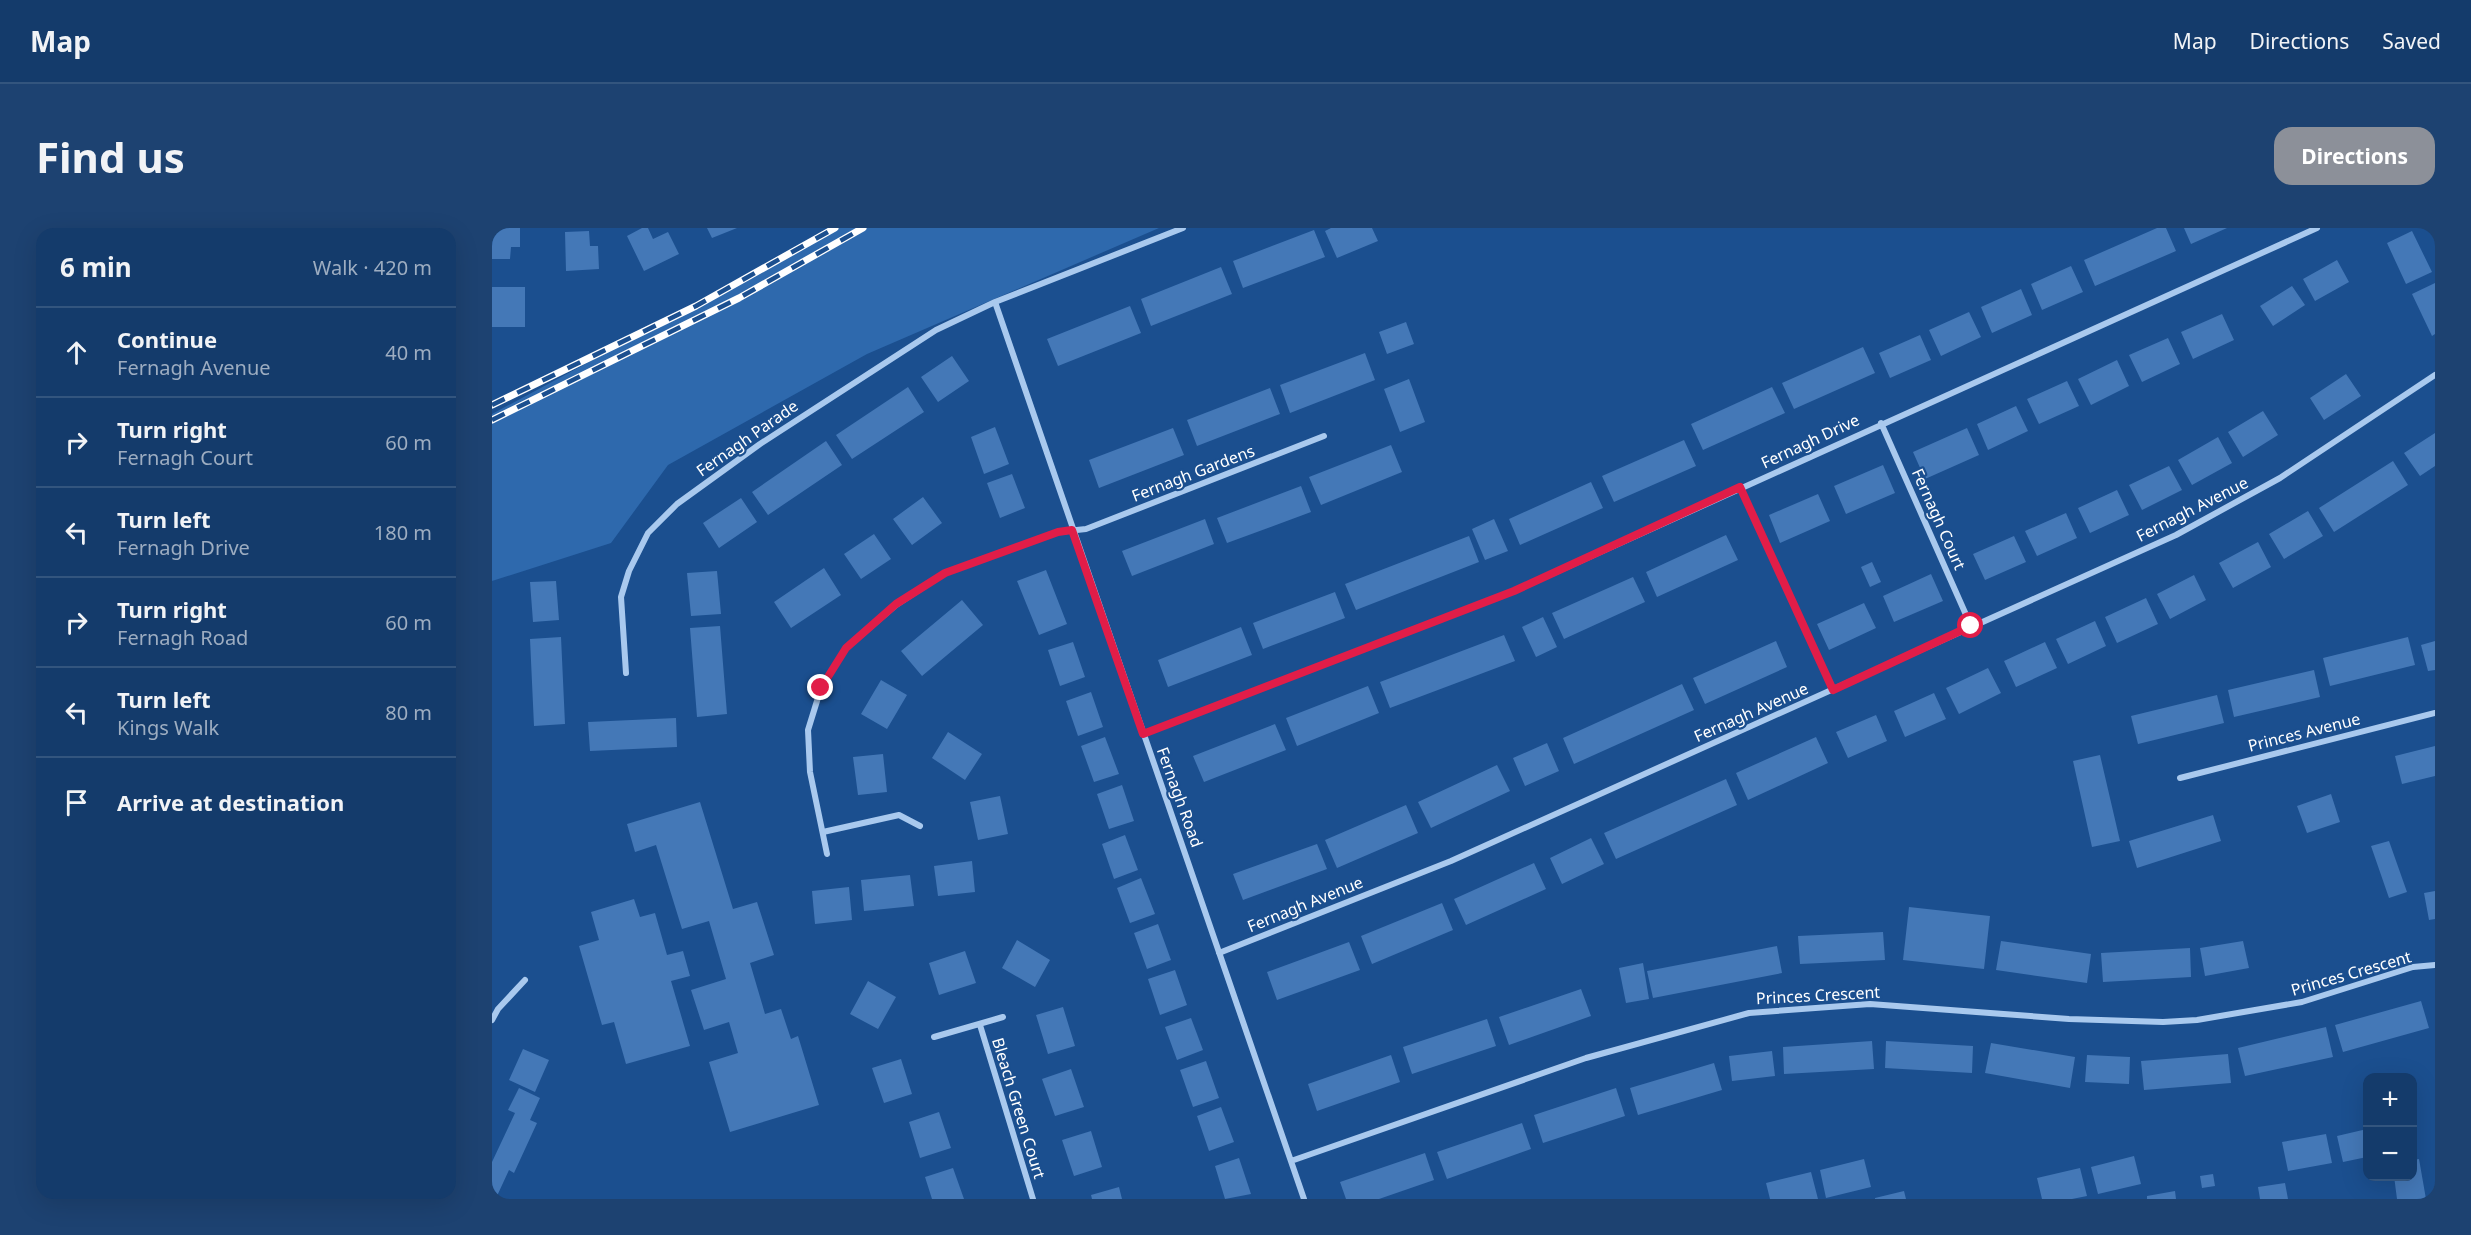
<!DOCTYPE html>
<meta charset="utf-8">
<style>
body{margin:0;font-family:"Noto Sans",sans-serif;background:#1d4271;color:#f1f3f6}
.controls{position:absolute;right:18px;bottom:18px;display:grid;overflow:hidden;border-radius:12px;box-shadow:0 6px 24px #0002}
.controls button{width:54px;height:54px;display:grid;place-items:center;padding:0;border:0;border-bottom:2px solid #33557e;background:#143b6b;color:#f1f3f6;font:30px sans-serif}
.stop{position:absolute;width:18px;height:18px;margin:-14px;border:4px solid #e11d48;border-radius:50%;background:#fff}
.stop.end{background:#e11d48;border-color:#fff;box-shadow:0 2px 6px #0008}
.list{margin:0;padding:0;list-style:none}
h2{display:flex;justify-content:space-between;align-items:center;height:78px;margin:0;padding:0 24px;font-size:26px}
h2 small{font-size:20px;font-weight:400;color:#9dadc1}
.list li{display:grid;grid-template-columns:39px 1fr auto;gap:18px;align-items:center;box-sizing:border-box;height:90px;padding:0 24px;border-top:2px solid #33557e}
.list b{display:block;font-size:22px;white-space:nowrap}
.list p{margin:0;font-size:20px;white-space:nowrap;color:#9dadc1}
.list em{font-size:20px;font-style:normal;color:#9dadc1}
.icon{flex:none;width:33px;height:33px;fill:none;stroke:currentColor;stroke-width:2;stroke-linecap:round;stroke-linejoin:round}
.map{position:relative;flex:none;width:1943px;height:971px;overflow:hidden;border-radius:18px}
header{display:flex;align-items:center;gap:36px;box-sizing:border-box;height:84px;padding:0 30px;background:#143b6b;border-bottom:2px solid #33557e}
header strong{font-size:28px}
nav{display:flex;gap:33px;margin-inline-start:auto;font-size:21px}
.intro{display:flex;align-items:center;justify-content:space-between;box-sizing:border-box;height:144px;padding:0 36px}
h1{margin:0;font-size:42px}
.button{padding:15px 27px;border-radius:18px;background:#8c9099;color:#fff;font-size:21px;font-weight:700}
main{display:flex;gap:36px;padding:0 36px}
aside{flex:1;background:#143b6b;border-radius:18px;box-shadow:0 6px 24px #0002}
.map>svg:first-child{display:block}
.green{fill:#2e69ad}
.building{fill:#4478b7}
.lines{fill:none;stroke-linecap:round;stroke-linejoin:round}
.street{stroke:#a9c9ee;stroke-width:6}
.rail-casing{stroke:#fff;stroke-width:7}
.rail{stroke:#1b4f8f;stroke-width:4.5;stroke-dasharray:14;stroke-linecap:butt}
.route{stroke:#e11d48;stroke-width:8}
.labels{text-anchor:middle;dominant-baseline:central;stroke-width:4.5;stroke-linejoin:round;paint-order:stroke}
.street-label{font-size:16px;fill:#fff;stroke:#1b4f8f}
</style>
<header>
<strong>Map</strong>
<nav><a>Map</a><a>Directions</a><a>Saved</a></nav>
</header>
<div class="intro"><h1>Find us</h1><a class="button">Directions</a></div>
<main>
<aside>
<h2>6 min<small>Walk · 420 m</small></h2>
<ul class="list">
<li><svg class="icon" aria-label="ahead" viewBox="0 0 24 24"><path d="M12 20V5M6 11l6-6 6 6"/></svg><div><b>Continue</b><p>Fernagh Avenue</p></div><em>40 m</em></li>
<li><svg class="icon" aria-label="right" viewBox="0 0 24 24"><path d="M7 20v-9h11M14 6l5 5-5 5"/></svg><div><b>Turn right</b><p>Fernagh Court</p></div><em>60 m</em></li>
<li><svg class="icon" aria-label="left" viewBox="0 0 24 24"><path d="M17 20v-9H6M10 6l-5 5 5 5"/></svg><div><b>Turn left</b><p>Fernagh Drive</p></div><em>180 m</em></li>
<li><svg class="icon" aria-label="right" viewBox="0 0 24 24"><path d="M7 20v-9h11M14 6l5 5-5 5"/></svg><div><b>Turn right</b><p>Fernagh Road</p></div><em>60 m</em></li>
<li><svg class="icon" aria-label="left" viewBox="0 0 24 24"><path d="M17 20v-9H6M10 6l-5 5 5 5"/></svg><div><b>Turn left</b><p>Kings Walk</p></div><em>80 m</em></li>
<li><svg class="icon" aria-label="arrive" viewBox="0 0 24 24"><path d="M6 21V4h12l-3 4 3 4H6"/></svg><div><b>Arrive at destination</b></div></li>
</ul>
</aside>
<div class="map">
<svg width="1943" height="971" viewBox="0 0 1943 971">
<rect width="100%" height="100%" fill="#1b4f8f"/>
<!-- green -->
<path class="green" d="M 347,0 L 667,0 L 375,126 L 176,237 L 119,315 L 0,353 L 0,186 Z"/>
<!-- building -->
<path class="building" d="M 0,0 L 28,0 L 28,19 L 19,19 L 18,31 L 0,31 Z
M 150,0 L 156,0 L 161,11 L 176,4 L 187,26 L 152,43 L 135,8 Z
M 215,0 L 245,0 L 220,10 Z
M 839,0 L 880,0 L 886,13 L 845,30 L 833,3 Z
M 1665,0 L 1674,0 L 1684,23 L 1603,58 L 1592,32 Z
M 1692,0 L 1735,0 L 1699,16 Z
M 822,2 L 833,29 L 751,60 L 741,33 Z
M 97,3 L 98,18 L 106,18 L 107,41 L 74,43 L 73,4 Z
M 1920,3 L 1940,44 L 1914,56 L 1895,15 Z
M 1845,32 L 1857,54 L 1823,73 L 1811,51 Z
M 1579,38 L 1591,64 L 1550,82 L 1539,56 Z
M 729,39 L 740,66 L 659,98 L 649,71 Z
M 1943,55 L 1943,106 L 1940,108 L 1920,66 Z
M 1800,58 L 1813,77 L 1781,98 L 1768,78 Z
M 0,59 L 33,59 L 33,99 L 0,99 Z
M 1529,61 L 1540,87 L 1500,105 L 1489,79 Z
M 638,78 L 649,105 L 566,138 L 555,111 Z
M 1477,84 L 1489,109 L 1449,128 L 1437,102 Z
M 1730,86 L 1742,112 L 1701,131 L 1689,104 Z
M 914,94 L 922,116 L 895,126 L 887,104 Z
M 1428,107 L 1439,132 L 1398,150 L 1387,125 Z
M 1676,110 L 1688,136 L 1650,154 L 1637,127 Z
M 1371,119 L 1383,145 L 1302,181 L 1290,155 Z
M 873,125 L 883,152 L 798,185 L 788,157 Z
M 460,128 L 477,153 L 446,174 L 429,149 Z
M 1625,132 L 1637,158 L 1599,177 L 1586,151 Z
M 1854,146 L 1869,168 L 1832,192 L 1818,170 Z
M 917,151 L 933,194 L 908,204 L 892,161 Z
M 1575,153 L 1587,178 L 1547,196 L 1535,171 Z
M 416,159 L 432,184 L 360,231 L 344,207 Z
M 1280,159 L 1293,185 L 1211,222 L 1199,196 Z
M 778,160 L 788,186 L 705,218 L 695,192 Z
M 1524,178 L 1536,203 L 1496,222 L 1485,196 Z
M 1771,183 L 1786,207 L 1751,229 L 1736,204 Z
M 503,199 L 517,236 L 492,246 L 479,209 Z
M 681,200 L 692,227 L 607,260 L 597,232 Z
M 1475,200 L 1487,227 L 1433,251 L 1421,224 Z
M 1943,205 L 1943,238 L 1928,248 L 1912,225 Z
M 1726,209 L 1740,235 L 1700,257 L 1686,232 Z
M 1192,212 L 1204,238 L 1122,274 L 1110,248 Z
M 334,213 L 350,237 L 276,287 L 260,264 Z
M 899,217 L 910,244 L 829,277 L 817,249 Z
M 1901,233 L 1916,257 L 1842,304 L 1827,280 Z
M 1391,237 L 1403,265 L 1354,286 L 1342,258 Z
M 1677,238 L 1690,262 L 1650,282 L 1637,257 Z
M 520,246 L 533,280 L 508,290 L 495,255 Z
M 1099,254 L 1111,280 L 1028,317 L 1017,291 Z
M 809,258 L 819,284 L 735,315 L 725,290 Z
M 1625,262 L 1637,287 L 1598,305 L 1586,280 Z
M 1326,266 L 1338,293 L 1288,315 L 1277,287 Z
M 431,269 L 450,295 L 420,317 L 401,291 Z
M 249,270 L 265,294 L 227,320 L 211,295 Z
M 1816,283 L 1831,308 L 1792,331 L 1777,306 Z
M 1574,285 L 1585,310 L 1545,328 L 1533,303 Z
M 713,291 L 722,316 L 640,348 L 630,323 Z
M 1002,291 L 1016,323 L 993,332 L 980,301 Z
M 382,306 L 399,331 L 369,351 L 352,326 Z
M 1234,307 L 1246,332 L 1165,369 L 1154,344 Z
M 977,308 L 987,334 L 864,382 L 853,356 Z
M 1522,308 L 1534,334 L 1493,352 L 1481,326 Z
M 1766,314 L 1779,339 L 1741,360 L 1727,335 Z
M 1380,334 L 1389,354 L 1378,359 L 1369,339 Z
M 332,340 L 349,367 L 299,400 L 282,374 Z
M 554,342 L 575,396 L 547,407 L 525,353 Z
M 225,343 L 229,386 L 199,388 L 195,345 Z
M 1439,346 L 1451,373 L 1402,394 L 1391,368 Z
M 1702,347 L 1714,372 L 1678,391 L 1665,366 Z
M 1141,349 L 1153,374 L 1072,411 L 1060,385 Z
M 64,353 L 67,392 L 41,394 L 38,354 Z
M 843,364 L 853,390 L 771,421 L 761,395 Z
M 1654,370 L 1666,396 L 1625,415 L 1613,389 Z
M 470,372 L 491,397 L 430,448 L 409,423 Z
M 1372,375 L 1384,400 L 1337,422 L 1325,396 Z
M 1051,389 L 1065,419 L 1044,429 L 1030,399 Z
M 1603,393 L 1614,418 L 1576,436 L 1564,411 Z
M 228,398 L 235,486 L 205,489 L 198,400 Z
M 749,399 L 760,427 L 676,459 L 666,432 Z
M 1012,407 L 1023,433 L 898,480 L 888,454 Z
M 69,409 L 73,496 L 42,498 L 38,411 Z
M 1916,409 L 1923,437 L 1838,458 L 1831,430 Z
M 1284,413 L 1295,439 L 1213,476 L 1201,450 Z
M 1943,413 L 1943,442 L 1936,443 L 1929,417 Z
M 581,414 L 593,449 L 568,458 L 556,422 Z
M 1553,414 L 1565,440 L 1524,459 L 1512,433 Z
M 1496,440 L 1509,465 L 1467,486 L 1454,460 Z
M 1822,442 L 1828,469 L 1742,489 L 1736,462 Z
M 389,452 L 415,467 L 395,501 L 369,486 Z
M 1190,456 L 1202,482 L 1082,536 L 1071,510 Z
M 876,458 L 887,485 L 805,518 L 794,490 Z
M 599,464 L 611,499 L 586,508 L 574,473 Z
M 1442,465 L 1454,491 L 1413,509 L 1402,483 Z
M 1725,467 L 1732,495 L 1646,516 L 1639,488 Z
M 1384,487 L 1395,513 L 1356,530 L 1344,504 Z
M 184,490 L 185,519 L 98,523 L 96,494 Z
M 783,496 L 794,522 L 712,554 L 701,528 Z
M 456,504 L 490,526 L 473,552 L 440,530 Z
M 613,509 L 627,546 L 602,554 L 589,518 Z
M 1324,509 L 1336,535 L 1256,572 L 1244,545 Z
M 1055,515 L 1067,543 L 1033,558 L 1021,530 Z
M 1943,518 L 1943,548 L 1910,556 L 1903,528 Z
M 391,526 L 395,564 L 366,567 L 361,529 Z
M 1608,527 L 1628,613 L 1600,619 L 1581,533 Z
M 1005,537 L 1018,563 L 939,600 L 926,574 Z
M 1234,551 L 1245,577 L 1124,631 L 1112,605 Z
M 630,557 L 642,593 L 617,601 L 605,566 Z
M 1839,566 L 1848,594 L 1815,605 L 1805,578 Z
M 508,568 L 516,606 L 486,612 L 478,574 Z
M 208,574 L 241,681 L 265,674 L 282,727 L 258,735 L 273,786 L 289,781 L 299,811 L 306,808 L 327,877 L 238,904 L 217,834 L 246,825 L 237,794 L 212,802 L 199,762 L 234,751 L 217,693 L 190,701 L 164,617 L 143,624 L 135,596 Z
M 914,577 L 926,605 L 845,640 L 833,612 Z
M 1721,587 L 1729,613 L 1645,640 L 1637,613 Z
M 633,607 L 646,642 L 622,651 L 610,616 Z
M 1099,610 L 1112,636 L 1070,656 L 1058,630 Z
M 1897,613 L 1915,664 L 1897,670 L 1879,618 Z
M 825,616 L 835,641 L 751,672 L 741,646 Z
M 480,633 L 483,664 L 446,668 L 442,638 Z
M 1042,635 L 1054,661 L 974,697 L 962,671 Z
M 418,647 L 422,678 L 372,683 L 369,652 Z
M 649,650 L 663,686 L 638,695 L 625,660 Z
M 357,659 L 360,692 L 323,696 L 320,663 Z
M 1943,663 L 1943,691 L 1937,692 L 1932,665 Z
M 142,671 L 148,689 L 163,685 L 175,727 L 191,723 L 198,748 L 179,753 L 198,818 L 134,836 L 122,794 L 110,797 L 87,718 L 107,712 L 99,684 Z
M 950,675 L 961,702 L 880,736 L 869,708 Z
M 1417,679 L 1498,688 L 1492,741 L 1411,732 Z
M 666,696 L 679,732 L 655,741 L 642,705 Z
M 1391,704 L 1393,732 L 1308,736 L 1306,708 Z
M 525,712 L 558,732 L 543,759 L 510,740 Z
M 1509,713 L 1599,726 L 1595,755 L 1504,742 Z
M 1751,713 L 1757,740 L 1713,748 L 1708,720 Z
M 857,714 L 868,742 L 785,772 L 775,744 Z
M 1285,718 L 1290,745 L 1161,770 L 1155,743 Z
M 1698,720 L 1699,749 L 1611,754 L 1609,725 Z
M 473,723 L 484,755 L 447,767 L 437,735 Z
M 1151,735 L 1157,771 L 1134,775 L 1127,740 Z
M 683,742 L 695,777 L 668,787 L 656,751 Z
M 376,753 L 404,769 L 386,801 L 358,786 Z
M 1089,761 L 1099,788 L 1017,817 L 1007,789 Z
M 1929,773 L 1937,800 L 1851,824 L 1843,797 Z
M 571,779 L 583,818 L 556,826 L 544,787 Z
M 699,790 L 711,822 L 685,832 L 673,799 Z
M 995,791 L 1004,818 L 920,846 L 911,819 Z
M 1834,799 L 1841,829 L 1753,848 L 1746,820 Z
M 1380,813 L 1382,841 L 1292,846 L 1291,819 Z
M 1394,813 L 1481,818 L 1480,845 L 1393,840 Z
M 1499,815 L 1583,829 L 1578,860 L 1493,845 Z
M 31,821 L 57,832 L 43,864 L 17,852 Z
M 1280,823 L 1283,848 L 1240,853 L 1237,828 Z
M 1736,826 L 1739,855 L 1652,862 L 1649,833 Z
M 899,827 L 908,854 L 825,883 L 816,856 Z
M 1595,827 L 1638,829 L 1637,856 L 1593,854 Z
M 409,831 L 420,866 L 392,875 L 380,840 Z
M 714,833 L 727,870 L 701,879 L 688,842 Z
M 1222,835 L 1230,862 L 1146,887 L 1138,860 Z
M 579,841 L 592,879 L 563,888 L 550,851 Z
M 27,860 L 48,870 L 38,892 L 45,895 L 22,945 L 17,942 L 5,968 L 0,966 L 0,934 L 23,885 L 16,882 Z
M 1124,860 L 1133,888 L 1051,915 L 1042,887 Z
M 729,879 L 742,914 L 717,923 L 705,888 Z
M 447,884 L 459,920 L 428,930 L 417,894 Z
M 1030,895 L 1039,921 L 955,951 L 945,924 Z
M 1875,901 L 1875,929 L 1851,934 L 1845,908 Z
M 599,903 L 610,939 L 582,948 L 570,912 Z
M 1834,906 L 1840,935 L 1796,943 L 1790,914 Z
M 933,925 L 942,952 L 887,971 L 854,971 L 848,954 Z
M 1642,928 L 1649,956 L 1606,966 L 1599,939 Z
M 747,930 L 759,966 L 733,971 L 723,938 Z
M 1372,931 L 1379,959 L 1334,970 L 1328,942 Z
M 1927,931 L 1934,971 L 1905,971 L 1902,948 L 1920,948 L 1920,932 Z
M 461,940 L 472,971 L 440,971 L 433,949 Z
M 1588,940 L 1595,968 L 1580,971 L 1550,971 L 1545,950 Z
M 1319,944 L 1326,971 L 1278,971 L 1274,955 Z
M 1721,946 L 1723,958 L 1710,960 L 1708,948 Z
M 1793,955 L 1796,971 L 1768,971 L 1766,959 Z
M 627,959 L 630,971 L 600,971 L 599,967 Z
M 1412,963 L 1414,971 L 1383,971 L 1383,970 Z
M 1683,963 L 1684,971 L 1655,971 L 1655,968 Z"/>
<g class="lines">
<!-- street -->
<path class="street" d="M 503,74 L 812,971
M 1389,195 L 1479,398
M 1248,259 L 1341,462
M 134,445 L 129,369 L 137,343 L 156,305 L 185,276 L 268,216 L 444,102 L 503,74 L 691,0
M 651,506 L 1022,363 L 1825,0
M 1688,550 L 1943,485
M 331,604 L 407,587 L 428,598
M 335,626 L 318,544 L 316,502 L 329,460 L 354,420 L 404,377 L 453,345 L 566,304 L 594,301 L 832,208
M 727,725 L 959,633 L 1684,307 L 1788,250 L 1943,147
M 0,792 L 6,781 L 33,752
M 488,797 L 541,971
M 442,809 L 511,789
M 799,933 L 1094,830 L 1257,785 L 1378,776 L 1577,791 L 1671,794 L 1705,792 L 1810,774 L 1921,739 L 1943,737"/>
<!-- rail casing -->
<g class="rail-casing">
<path id="rail" d="M 0,177 L 204,78 L 343,0
M 0,192 L 247,70 L 371,0"/>
</g>
<!-- rail -->
<use href="#rail" class="rail"/>
</g>
<g class="lines">
<!-- route -->
<path class="route" d="M 329,460 L 354,420 L 404,376 L 453,345 L 566,304 L 580,302 L 651,506 L 1022,363 L 1248,259 L 1341,462 L 1479,398"/>
</g>
<g class="labels">
<!-- street labels -->
<g class="street-label">
<text transform="translate(255 210) rotate(-35)">Fernagh Parade</text>
<text transform="translate(1318 213) rotate(-25)">Fernagh Drive</text>
<text transform="translate(701 245) rotate(-21)">Fernagh Gardens</text>
<text transform="translate(1700 281) rotate(-27)">Fernagh Avenue</text>
<text transform="translate(1447 291) rotate(66)">Fernagh Court</text>
<text transform="translate(1259 484) rotate(-24)">Fernagh Avenue</text>
<text transform="translate(1812 504) rotate(-14)">Princes Avenue</text>
<text transform="translate(688 569) rotate(70)">Fernagh Road</text>
<text transform="translate(813 676) rotate(-22)">Fernagh Avenue</text>
<text transform="translate(1859 745) rotate(-16)">Princes Crescent</text>
<text transform="translate(1326 767) rotate(-3)">Princes Crescent</text>
<text transform="translate(527 880) rotate(73)">Bleach Green Court</text>
</g>
</g>
</svg>
<div class="controls">
<button>+</button>
<button>−</button>
</div>
<div class="stop" style="left:1479px;top:398px"></div>
<div class="stop end" style="left:329px;top:460px"></div>
</div>
</main>
